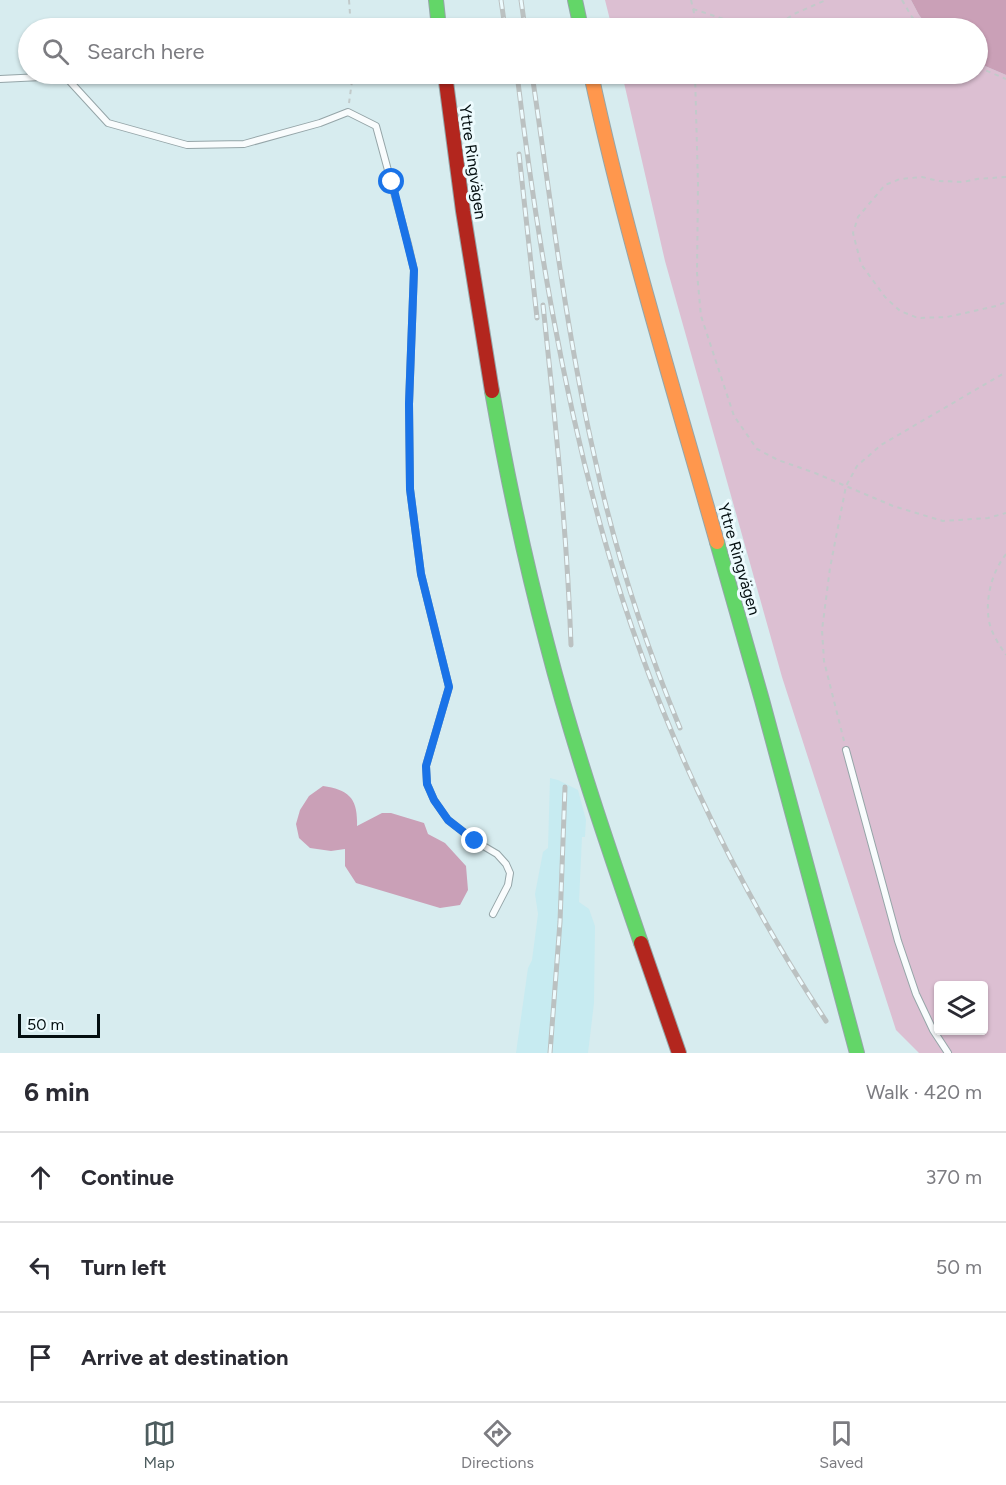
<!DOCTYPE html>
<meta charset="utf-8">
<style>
body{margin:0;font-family:Figtree,sans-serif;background:#f2f2f3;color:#2b2b33}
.controls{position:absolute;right:18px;bottom:18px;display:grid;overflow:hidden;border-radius:6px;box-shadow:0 2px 4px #0004}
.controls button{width:54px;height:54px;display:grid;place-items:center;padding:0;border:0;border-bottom:2px solid #e1e1e2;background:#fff;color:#2b2b33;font:30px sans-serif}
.scale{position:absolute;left:18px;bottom:15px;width:82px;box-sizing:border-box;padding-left:6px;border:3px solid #030e10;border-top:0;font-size:16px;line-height:21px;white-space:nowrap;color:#030e10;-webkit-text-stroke:4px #edfbfe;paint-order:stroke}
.stop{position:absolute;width:18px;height:18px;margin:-14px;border:4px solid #1a73e8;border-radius:50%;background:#fff}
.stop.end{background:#1a73e8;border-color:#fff;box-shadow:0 2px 6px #0008}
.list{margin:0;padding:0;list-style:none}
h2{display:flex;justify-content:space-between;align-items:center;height:78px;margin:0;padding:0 24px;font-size:26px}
h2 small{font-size:20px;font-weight:400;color:#7c7c81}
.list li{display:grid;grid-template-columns:39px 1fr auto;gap:18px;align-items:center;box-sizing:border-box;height:90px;padding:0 24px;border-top:2px solid #e1e1e2}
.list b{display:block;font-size:22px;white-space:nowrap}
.list em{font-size:20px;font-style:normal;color:#7c7c81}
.icon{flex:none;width:33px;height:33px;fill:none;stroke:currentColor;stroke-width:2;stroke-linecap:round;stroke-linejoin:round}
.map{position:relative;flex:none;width:1006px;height:1053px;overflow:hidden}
.search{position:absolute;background:#fff;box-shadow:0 2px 4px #0004;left:18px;right:18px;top:18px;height:66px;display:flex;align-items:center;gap:15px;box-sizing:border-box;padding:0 21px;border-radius:33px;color:#7c7c81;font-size:22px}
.sheet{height:348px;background:#fff}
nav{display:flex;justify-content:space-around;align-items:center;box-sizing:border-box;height:84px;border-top:2px solid #e1e1e2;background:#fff;font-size:16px;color:#7c7c81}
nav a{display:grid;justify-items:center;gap:3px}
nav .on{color:#4d5c5e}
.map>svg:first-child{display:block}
.built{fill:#c7ebf1}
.forest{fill:#dcbfd2;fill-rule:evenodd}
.water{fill:#caa0b7}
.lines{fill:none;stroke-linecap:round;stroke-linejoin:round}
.lane-casing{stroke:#95a5a8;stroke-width:8}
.fast-casing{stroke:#95a5a8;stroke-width:16}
.slow-casing{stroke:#95a5a8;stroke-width:16}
.jam-casing{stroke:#95a5a8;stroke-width:16}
.path{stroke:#c2caca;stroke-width:2;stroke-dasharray:4.5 4.5;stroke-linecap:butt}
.lane{stroke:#f9fcfd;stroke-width:6}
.fast{stroke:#63d668;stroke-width:14}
.slow{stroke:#ff974d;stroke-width:14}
.jam{stroke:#b3261e;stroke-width:14}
.rail-casing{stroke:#bbc1c1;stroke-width:5}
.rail{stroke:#edfbfe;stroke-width:3;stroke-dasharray:9;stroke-linecap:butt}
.route{stroke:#1a73e8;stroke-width:8}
.labels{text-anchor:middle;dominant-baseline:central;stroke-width:6;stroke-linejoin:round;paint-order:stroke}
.street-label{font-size:16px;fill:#030e10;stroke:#edfbfe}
</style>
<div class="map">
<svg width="1006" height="1053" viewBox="0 0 1006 1053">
<rect width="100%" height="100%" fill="#d7ecef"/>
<!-- built -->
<path class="built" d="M 550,778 L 558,780 L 578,790 L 586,820 L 585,837 L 582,837 L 579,902 L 589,909 L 595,926 L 594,1003 L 588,1053 L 516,1053 L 528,968 L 532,960 L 538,914 L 535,894 L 543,852 L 548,848 Z"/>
<!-- forest -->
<path class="forest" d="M 605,0 L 911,0 L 919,15 L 929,28 L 612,28 Z
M 978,63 L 1006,75 L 1006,1053 L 919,1053 L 896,1030 L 782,677 L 665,261 L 622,74 L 978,74 ZM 938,986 L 984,986 L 984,1030 L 938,1030 Z"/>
<!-- water -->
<path class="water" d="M 911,0 L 1006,0 L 1006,75 L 978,63 L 978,28 L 929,28 L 919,15 Z
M 323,786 C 349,790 358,798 357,826 L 382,813 L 391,813 L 424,823 L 428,834 L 445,843 L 466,866 L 468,890 L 460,905 L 440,908 L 356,883 L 345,866 L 345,849 L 331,851 L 310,848 L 299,838 L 296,824 L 300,810 L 309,796 Z"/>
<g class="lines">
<!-- lane casing -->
<g class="lane-casing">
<path id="lane" d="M 64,75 L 108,123 L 187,145 L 244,144 L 320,123 L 348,112 L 376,126 L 408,244 L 414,270 L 409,404 L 410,489 L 421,574 L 449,687 L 426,766 L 427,784 L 434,800 L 448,820 L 475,841 L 497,854 L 506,864 L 510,873 L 508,885 L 493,914
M 0,79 L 103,74
M 846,750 L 898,941 L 916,994 L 933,1030 L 948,1053"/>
</g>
<!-- fast casing -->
<g class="fast-casing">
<path id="fast" d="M 436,0 L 439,28
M 575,0 L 581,28
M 492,391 C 507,476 525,561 547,644 C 573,745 607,844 641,943
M 717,542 L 762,700 L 857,1053"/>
</g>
<!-- slow casing -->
<g class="slow-casing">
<path id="slow" d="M 591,74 C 625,232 673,387 717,542"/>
</g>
<!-- jam casing -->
<g class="jam-casing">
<path id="jam" d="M 445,74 L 463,211 L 492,391
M 641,943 L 679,1053"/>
</g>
<!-- path -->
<path class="path" d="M 349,0 L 351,28
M 691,0 L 694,13 L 694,28
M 902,0 L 912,17 L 921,28
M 693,9 L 730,21 L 775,27 L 794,14 L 826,0
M 978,67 L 1006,79
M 695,74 L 698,184 L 697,273 L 701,316 L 734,416 L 757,449 L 778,460 L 815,473 L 893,506 L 943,521 L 988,518 L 1006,513
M 349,103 L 353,74
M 1006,177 L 977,179 L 963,182 L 939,181 L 922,177 L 900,179 L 885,185 L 858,217 L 853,233 L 861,264 L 885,297 L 900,311 L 918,318 L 947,317 L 996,306 L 1006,302
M 1006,554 C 992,572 985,598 989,621 C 991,633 1000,646 1006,655
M 844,741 L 824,661 L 822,630 L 830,568 L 846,486 L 857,466 L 881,445 L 1006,372"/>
<!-- lane -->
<use href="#lane" class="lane"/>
<!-- fast -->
<use href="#fast" class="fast"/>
<!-- slow -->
<use href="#slow" class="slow"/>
<!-- jam -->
<use href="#jam" class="jam"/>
<!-- rail casing -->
<g class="rail-casing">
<path id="rail" d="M 501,0 L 505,28
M 521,0 L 525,28
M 517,74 C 536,232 562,391 606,545 C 654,713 730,876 826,1021
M 532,74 C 551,202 566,332 595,459 C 615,551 644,641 680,728
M 519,154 L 537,318
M 543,305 C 555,418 567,531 571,645
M 550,1053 L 560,922 L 565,787"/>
</g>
<!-- rail -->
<use href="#rail" class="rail"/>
</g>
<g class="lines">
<!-- route -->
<path class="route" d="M 392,182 L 414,270 L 409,404 L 410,489 L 421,574 L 449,687 L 426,766 L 427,784 L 434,800 L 448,820 L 475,841"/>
</g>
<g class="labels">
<!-- street labels -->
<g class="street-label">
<text transform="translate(473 162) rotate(82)">Yttre Ringvägen</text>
<text transform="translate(739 559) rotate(74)">Yttre Ringvägen</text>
</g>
</g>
</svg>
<div class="controls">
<button><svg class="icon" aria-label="layers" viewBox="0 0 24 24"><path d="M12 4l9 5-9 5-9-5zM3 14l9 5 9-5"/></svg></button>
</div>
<div class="scale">50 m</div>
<div class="stop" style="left:392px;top:182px"></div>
<div class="stop end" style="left:475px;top:841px"></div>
<div class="search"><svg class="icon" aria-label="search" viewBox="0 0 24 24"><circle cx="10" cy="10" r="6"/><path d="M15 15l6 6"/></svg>Search here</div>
</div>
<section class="sheet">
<h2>6 min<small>Walk · 420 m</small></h2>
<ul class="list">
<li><svg class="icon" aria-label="ahead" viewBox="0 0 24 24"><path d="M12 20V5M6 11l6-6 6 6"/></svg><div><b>Continue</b></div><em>370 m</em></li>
<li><svg class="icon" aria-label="left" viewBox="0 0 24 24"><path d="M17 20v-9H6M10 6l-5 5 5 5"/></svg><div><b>Turn left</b></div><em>50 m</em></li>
<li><svg class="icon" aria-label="arrive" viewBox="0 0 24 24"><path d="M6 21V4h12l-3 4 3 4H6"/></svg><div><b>Arrive at destination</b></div></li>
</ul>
</section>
<nav>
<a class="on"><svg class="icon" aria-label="map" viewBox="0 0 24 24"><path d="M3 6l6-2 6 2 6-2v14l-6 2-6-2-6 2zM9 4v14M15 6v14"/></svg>Map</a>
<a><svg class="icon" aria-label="directions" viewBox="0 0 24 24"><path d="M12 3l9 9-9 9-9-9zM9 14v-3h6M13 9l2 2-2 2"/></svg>Directions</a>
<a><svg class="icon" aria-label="saved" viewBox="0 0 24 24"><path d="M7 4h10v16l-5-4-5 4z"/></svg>Saved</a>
</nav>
